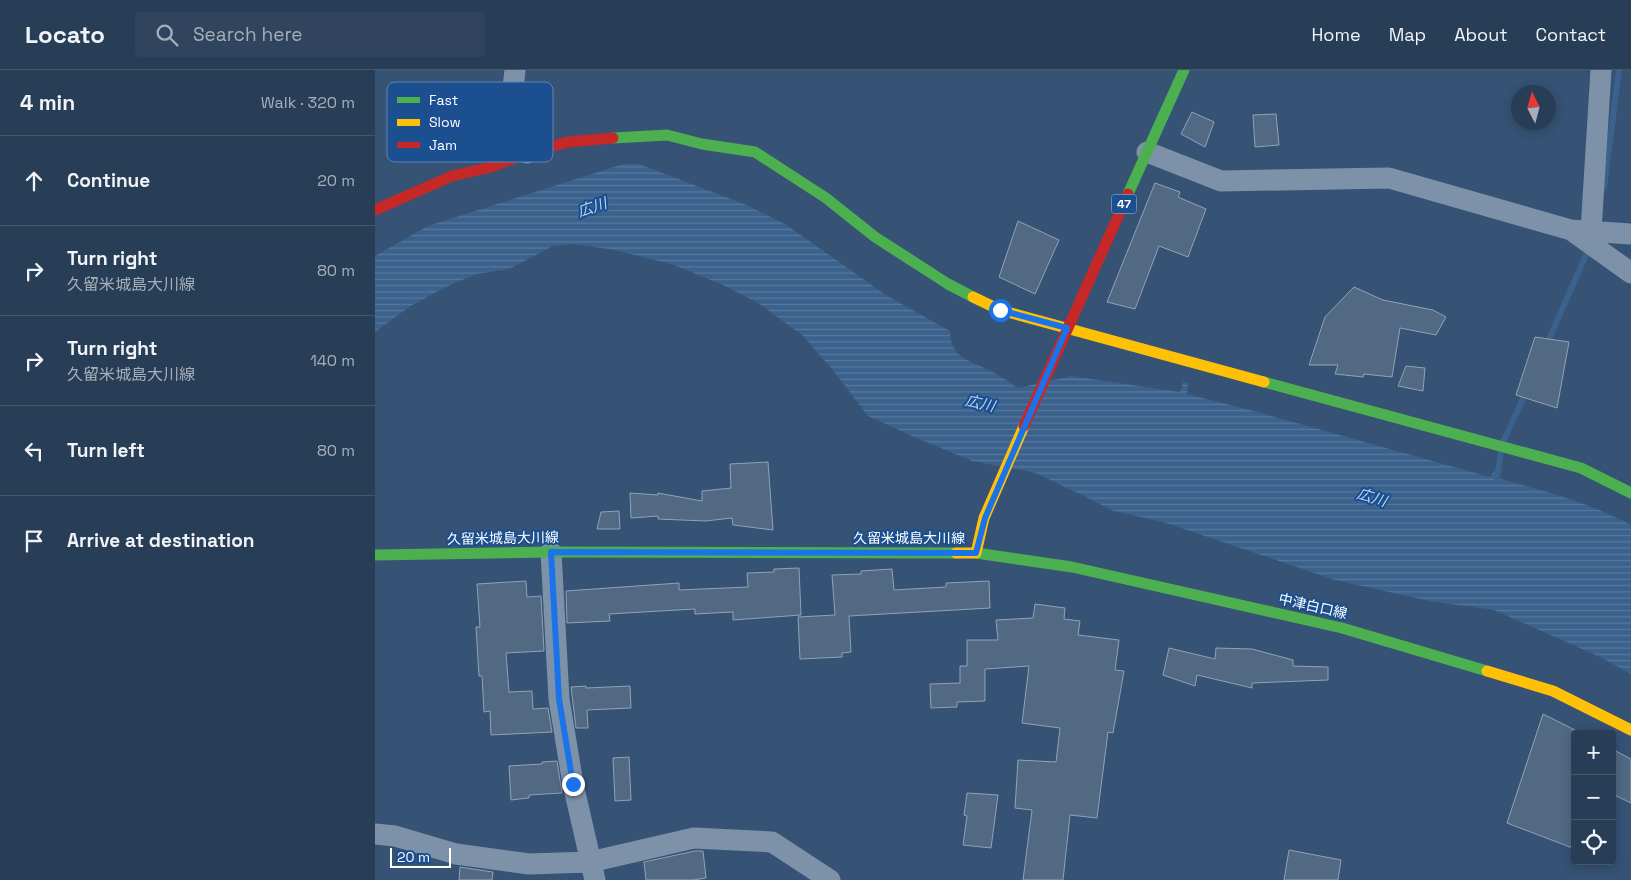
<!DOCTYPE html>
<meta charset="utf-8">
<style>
body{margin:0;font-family:"Space Grotesk","Noto Sans JP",sans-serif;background:#30455d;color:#f1f3f6}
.controls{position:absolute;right:15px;bottom:15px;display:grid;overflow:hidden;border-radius:5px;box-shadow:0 2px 12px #0003}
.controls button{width:45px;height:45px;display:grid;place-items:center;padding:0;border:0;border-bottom:1px solid #44576d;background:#283e57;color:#f1f3f6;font:25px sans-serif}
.compass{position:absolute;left:1136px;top:15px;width:45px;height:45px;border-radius:50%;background:#283e57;box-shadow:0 2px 12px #0003;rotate:354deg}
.scale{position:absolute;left:15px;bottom:12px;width:61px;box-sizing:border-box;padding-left:5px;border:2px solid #fff;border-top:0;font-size:14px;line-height:18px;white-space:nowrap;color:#fff;-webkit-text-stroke:4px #1b4f8f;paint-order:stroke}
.stop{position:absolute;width:15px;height:15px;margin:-11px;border:4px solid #1a73e8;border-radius:50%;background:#fff}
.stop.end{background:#1a73e8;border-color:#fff;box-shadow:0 1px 5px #0008}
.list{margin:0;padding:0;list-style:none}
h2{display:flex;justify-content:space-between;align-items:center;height:65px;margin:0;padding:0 20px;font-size:21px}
h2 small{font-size:16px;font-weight:400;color:#a5aeba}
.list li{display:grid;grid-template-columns:32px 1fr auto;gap:15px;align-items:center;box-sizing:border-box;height:90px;padding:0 20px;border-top:1px solid #44576d}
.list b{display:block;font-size:19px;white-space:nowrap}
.list p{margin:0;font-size:16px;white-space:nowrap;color:#a5aeba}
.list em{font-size:16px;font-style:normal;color:#a5aeba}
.icon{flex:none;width:28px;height:28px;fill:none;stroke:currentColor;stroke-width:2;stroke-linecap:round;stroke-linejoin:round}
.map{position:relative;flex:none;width:1256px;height:810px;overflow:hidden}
header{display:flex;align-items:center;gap:30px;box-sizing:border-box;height:70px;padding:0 25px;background:#283e57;border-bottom:1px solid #44576d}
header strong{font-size:24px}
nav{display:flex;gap:28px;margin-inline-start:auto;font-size:18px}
.search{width:350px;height:45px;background:#30455d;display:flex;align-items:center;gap:12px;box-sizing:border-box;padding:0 18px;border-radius:5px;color:#a5aeba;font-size:19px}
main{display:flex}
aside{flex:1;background:#283e57}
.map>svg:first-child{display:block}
.water{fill:url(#water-rules)}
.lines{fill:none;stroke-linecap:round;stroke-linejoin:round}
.stream{stroke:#3b618d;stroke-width:6}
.building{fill:#526984;stroke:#92a2b6}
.street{stroke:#7d92a8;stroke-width:21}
.fast{stroke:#4caf50;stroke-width:11}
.slow{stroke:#ffc107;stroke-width:11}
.jam{stroke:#c62828;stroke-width:11}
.route{stroke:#1a73e8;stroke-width:6}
.labels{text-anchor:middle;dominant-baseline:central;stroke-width:4;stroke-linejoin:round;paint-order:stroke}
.shield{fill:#1b4f8f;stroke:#bbcadd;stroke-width:1}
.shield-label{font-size:12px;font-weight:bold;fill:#fff}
.street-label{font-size:14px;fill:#fff;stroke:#1b4f8f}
.water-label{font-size:15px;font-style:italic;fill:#b5d3f5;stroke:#1b4f8f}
.key{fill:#1b4f8f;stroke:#5f84b1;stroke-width:1}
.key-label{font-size:14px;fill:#fff}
</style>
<header>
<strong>Locato</strong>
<div class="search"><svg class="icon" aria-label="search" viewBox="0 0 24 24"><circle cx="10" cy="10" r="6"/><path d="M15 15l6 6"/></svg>Search here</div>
<nav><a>Home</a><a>Map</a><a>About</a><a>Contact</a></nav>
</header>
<main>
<aside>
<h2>4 min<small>Walk · 320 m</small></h2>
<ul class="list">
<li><svg class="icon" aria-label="ahead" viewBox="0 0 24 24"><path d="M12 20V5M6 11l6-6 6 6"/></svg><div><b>Continue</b></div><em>20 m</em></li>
<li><svg class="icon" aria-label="right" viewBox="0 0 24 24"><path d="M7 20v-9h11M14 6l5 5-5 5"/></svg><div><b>Turn right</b><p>久留米城島大川線</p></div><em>80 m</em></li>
<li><svg class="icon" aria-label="right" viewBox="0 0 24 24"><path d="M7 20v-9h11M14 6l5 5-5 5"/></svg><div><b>Turn right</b><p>久留米城島大川線</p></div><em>140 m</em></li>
<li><svg class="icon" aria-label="left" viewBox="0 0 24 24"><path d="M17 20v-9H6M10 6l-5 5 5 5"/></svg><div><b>Turn left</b></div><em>80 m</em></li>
<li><svg class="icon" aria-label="arrive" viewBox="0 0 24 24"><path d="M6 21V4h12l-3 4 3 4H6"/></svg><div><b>Arrive at destination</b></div></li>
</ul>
</aside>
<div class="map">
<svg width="1256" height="810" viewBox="0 0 1256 810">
<defs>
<pattern id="water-rules" width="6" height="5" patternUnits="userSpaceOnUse" patternTransform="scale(1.25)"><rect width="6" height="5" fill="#3b618d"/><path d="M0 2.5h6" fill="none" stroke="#58799e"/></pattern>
</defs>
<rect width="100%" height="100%" fill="#365274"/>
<!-- water -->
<path class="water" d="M 248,94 L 264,94 L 369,134 L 410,154 L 511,225 L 575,261 C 575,289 597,291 616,301 C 626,306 634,312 643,318 L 696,306 L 805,322 L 808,312 L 813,313 L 812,324 L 879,341 L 1115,407 L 1119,401 L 1125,402 L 1125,409 C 1169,421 1216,433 1256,455 L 1256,604 L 1225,587 L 1119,540 L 1054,531 L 960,510 L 788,452 L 739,441 L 661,403 L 597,391 L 539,367 L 493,346 L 457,299 L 427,265 L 383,233 L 348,215 L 299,195 L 240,180 L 198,174 L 178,176 L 134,199 L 102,204 L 77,214 L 37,235 L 0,262 L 0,186 L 53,156 Z"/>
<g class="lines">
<!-- stream -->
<path class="stream" d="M 1229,118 L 1244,0
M 1171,276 L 1214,178
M 1129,370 L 1152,320
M 1122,409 L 1126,382"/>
</g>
<!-- building -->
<path class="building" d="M 817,42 L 839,52 L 830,77 L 806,64 Z
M 901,44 L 904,75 L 880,77 L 878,45 Z
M 780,113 L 805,122 L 803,127 L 831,139 L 813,187 L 784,176 L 760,239 L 732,232 Z
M 643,151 L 684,170 L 660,224 L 624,207 Z
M 979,217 L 1008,230 L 1058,240 L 1071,247 L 1061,265 L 1025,258 L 1017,307 L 989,304 L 988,307 L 960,304 L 963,295 L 934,295 L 950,247 Z
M 1160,267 L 1194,272 L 1182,338 L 1141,325 Z
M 1031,296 L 1050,298 L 1048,321 L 1023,316 Z
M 393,392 L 398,460 L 358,455 L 357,448 L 330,451 L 283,449 L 283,446 L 256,448 L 255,423 L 283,425 L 283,423 L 327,431 L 327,421 L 356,418 L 355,394 Z
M 244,441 L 245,459 L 222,459 L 226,442 Z
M 424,498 L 426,545 L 358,550 L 358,542 L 320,544 L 320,539 L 234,544 L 235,551 L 192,553 L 191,521 L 304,513 L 304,520 L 373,517 L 372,503 L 399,502 L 399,499 Z
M 517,499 L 519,520 L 571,517 L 571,513 L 614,511 L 615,538 L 474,546 L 476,582 L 467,583 L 467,587 L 425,589 L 423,547 L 460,545 L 457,505 L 486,504 L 486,501 Z
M 151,511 L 152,527 L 166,526 L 169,581 L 131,583 L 134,622 L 157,621 L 158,639 L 173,638 L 177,662 L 116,665 L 115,641 L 109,642 L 107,606 L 104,606 L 101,557 L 105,557 L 102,514 Z
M 660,534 L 690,538 L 689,549 L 705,551 L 703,565 L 744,570 L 740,600 L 749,601 L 738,663 L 733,662 L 722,748 L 695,745 L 688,810 L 648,810 L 657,740 L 640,738 L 643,690 L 681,692 L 685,658 L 647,653 L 654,596 L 610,599 L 610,631 L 582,632 L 582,637 L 556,638 L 555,614 L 585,613 L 585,596 L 592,596 L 592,570 L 623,570 L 621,550 L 658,548 Z
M 794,578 L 840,589 L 841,578 L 877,579 L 918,590 L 918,596 L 953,597 L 953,610 L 877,613 L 877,618 L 822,605 L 820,616 L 788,605 Z
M 211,616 L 211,618 L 255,616 L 256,638 L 212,640 L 213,658 L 201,658 L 196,617 Z
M 1168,644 L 1200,660 L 1200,779 L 1132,753 Z
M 1237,679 L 1256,689 L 1256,733 L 1237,724 Z
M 254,687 L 256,730 L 240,731 L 238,688 Z
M 182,691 L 187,723 L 154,725 L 154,728 L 136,730 L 134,696 L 167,694 L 167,692 Z
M 592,723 L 623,725 L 616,778 L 588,775 L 592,746 L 589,745 Z
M 914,780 L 966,790 L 963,810 L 909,810 Z
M 320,781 L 328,781 L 331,808 L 318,810 L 271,810 L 269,792 Z
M 85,797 L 118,802 L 117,810 L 84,810 Z"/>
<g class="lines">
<!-- street -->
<path class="street" d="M 140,0 L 138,18 L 152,83
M 772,82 L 846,111 L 1014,108 L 1196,160 L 1256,164
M 1196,160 L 1256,203
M 1216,161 L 1226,0
M 176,482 L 184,629 L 198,714 L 220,810
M 0,764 L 20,766 L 81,784 L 154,794 L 215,792 L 319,768 L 397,772 L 455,810"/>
<!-- fast -->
<path class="fast" d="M 238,68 L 292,65 L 327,74 L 380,82 L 451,128 L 500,167 L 573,214 L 598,227
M 753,124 L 809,0
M 889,312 L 1206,398 L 1256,423
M 601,483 L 697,497 L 967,558 L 1112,601
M 0,485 L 176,482 L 581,483"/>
<!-- slow -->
<path class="slow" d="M 598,227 L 625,240 L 889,312
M 581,483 L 601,483 L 609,448 L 649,356
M 1112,601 L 1178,621 L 1256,660"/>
<!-- jam -->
<path class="jam" d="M 0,140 L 77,106 L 116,97 L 152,83 L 193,72 L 238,68
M 649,356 L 753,124"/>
</g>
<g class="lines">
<!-- route -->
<path class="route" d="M 198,714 L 184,629 L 176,482 L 601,483 L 610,448 L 692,258 L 625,240"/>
</g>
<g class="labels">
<!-- shield labels -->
<rect class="shield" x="736.5" y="124.5" width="25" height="19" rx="4"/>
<g class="shield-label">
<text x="749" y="134">47</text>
</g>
<!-- street labels -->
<g class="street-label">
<text transform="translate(128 468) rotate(-1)">久留米城島大川線</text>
<text x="534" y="468">久留米城島大川線</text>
<text transform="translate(938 536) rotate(13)">中津白口線</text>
</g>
<!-- water labels -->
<g class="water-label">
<text transform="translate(217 137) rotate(-19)">広川</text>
<text transform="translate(605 333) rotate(13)">広川</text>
<text transform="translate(997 427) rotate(17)">広川</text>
</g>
</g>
<!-- legend -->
<rect x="12" y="12" width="166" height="80" rx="8" class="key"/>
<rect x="22" y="27" width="23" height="6" fill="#4caf50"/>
<rect x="22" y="49" width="23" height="7" fill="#ffc107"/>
<rect x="22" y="72" width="23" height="6" fill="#c62828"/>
<g class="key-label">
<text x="54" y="35">Fast</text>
<text x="54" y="57">Slow</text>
<text x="54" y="80">Jam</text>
</g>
</svg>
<div class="controls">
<button>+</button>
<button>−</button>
<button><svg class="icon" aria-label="locate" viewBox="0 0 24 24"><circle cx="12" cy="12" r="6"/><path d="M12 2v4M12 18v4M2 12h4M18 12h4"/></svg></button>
</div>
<svg class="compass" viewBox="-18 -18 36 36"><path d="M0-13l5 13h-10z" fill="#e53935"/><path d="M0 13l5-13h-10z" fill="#a5aeba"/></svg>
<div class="scale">20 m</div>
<div class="stop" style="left:625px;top:240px"></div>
<div class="stop end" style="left:198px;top:714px"></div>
</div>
</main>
